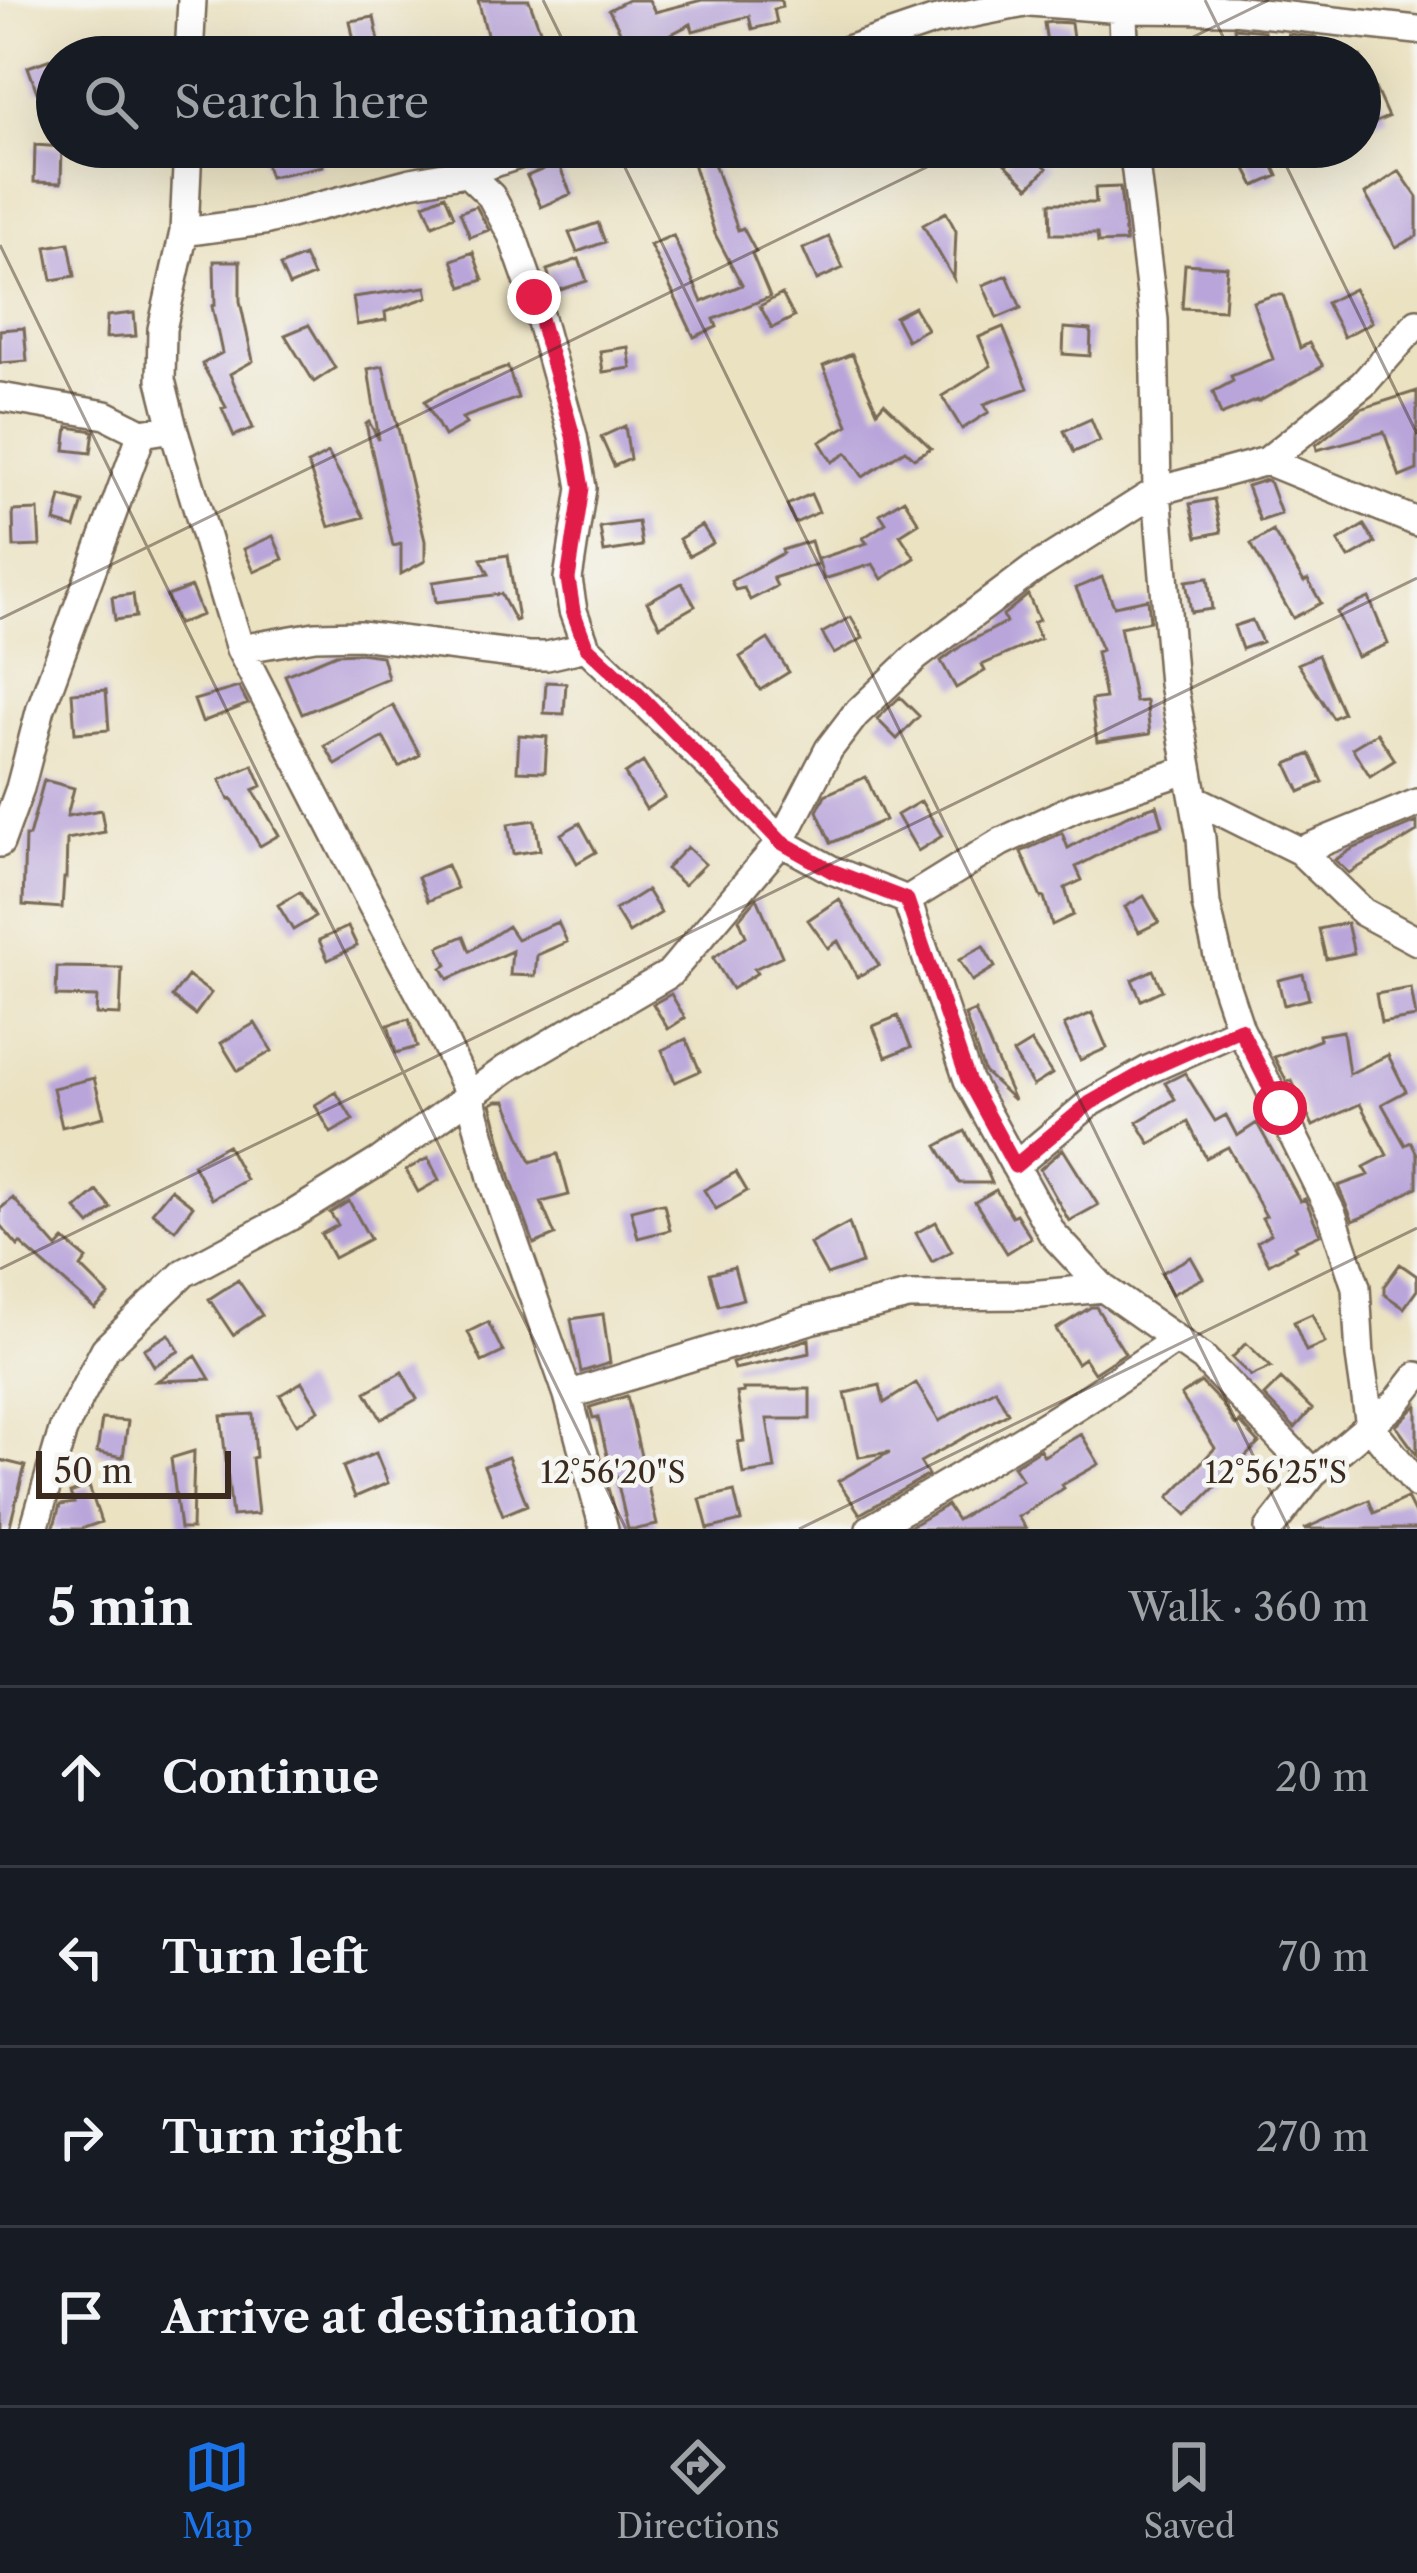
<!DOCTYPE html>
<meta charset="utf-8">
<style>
body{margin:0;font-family:"Libre Caslon Text",serif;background:#20242c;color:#f1f3f6}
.scale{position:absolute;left:36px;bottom:30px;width:195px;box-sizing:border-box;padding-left:12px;border:6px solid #3b2a1e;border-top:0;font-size:33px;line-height:42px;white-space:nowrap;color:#3b2a1e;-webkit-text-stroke:9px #f6f6f2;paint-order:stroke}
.stop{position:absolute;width:36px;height:36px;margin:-27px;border:9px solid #e11d48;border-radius:50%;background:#fff}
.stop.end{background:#e11d48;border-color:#fff;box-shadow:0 3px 12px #0008}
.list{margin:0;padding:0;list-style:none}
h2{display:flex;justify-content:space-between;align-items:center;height:156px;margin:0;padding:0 48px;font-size:51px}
h2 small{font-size:39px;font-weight:400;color:#9ea1a6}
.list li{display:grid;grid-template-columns:78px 1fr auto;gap:36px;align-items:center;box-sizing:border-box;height:180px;padding:0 48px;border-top:3px solid #363941}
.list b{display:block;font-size:45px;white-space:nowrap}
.list em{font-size:39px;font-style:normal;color:#9ea1a6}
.icon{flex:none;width:66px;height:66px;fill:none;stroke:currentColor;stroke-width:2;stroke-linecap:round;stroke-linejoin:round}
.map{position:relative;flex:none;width:1417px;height:1529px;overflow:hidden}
.search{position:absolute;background:#171b24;box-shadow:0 12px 48px #0002;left:36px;right:36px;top:36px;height:132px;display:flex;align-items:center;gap:30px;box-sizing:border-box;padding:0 42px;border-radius:66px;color:#9ea1a6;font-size:45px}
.sheet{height:876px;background:#171b24}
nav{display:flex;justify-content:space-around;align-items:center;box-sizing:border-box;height:168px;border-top:3px solid #363941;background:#171b24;font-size:33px;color:#9ea1a6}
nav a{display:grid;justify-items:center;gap:6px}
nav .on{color:#1a73e8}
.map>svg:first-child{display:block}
.building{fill:#b9a5da}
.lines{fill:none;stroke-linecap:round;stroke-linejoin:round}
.minor-casing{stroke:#796a57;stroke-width:32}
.minor{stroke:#fff;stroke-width:27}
.route{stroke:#e11d48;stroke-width:15}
.ticks{fill:none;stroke:#3b2a1e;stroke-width:3;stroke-opacity:0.45}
.ticks-label{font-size:30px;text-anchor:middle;fill:#3b2a1e;stroke:#f6f6f2;stroke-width:9;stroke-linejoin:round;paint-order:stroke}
</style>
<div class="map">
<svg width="1417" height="1529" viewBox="0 0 1417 1529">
<rect width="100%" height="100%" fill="#f6f6f2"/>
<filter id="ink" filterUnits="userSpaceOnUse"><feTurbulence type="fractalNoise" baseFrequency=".00833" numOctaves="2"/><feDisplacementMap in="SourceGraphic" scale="24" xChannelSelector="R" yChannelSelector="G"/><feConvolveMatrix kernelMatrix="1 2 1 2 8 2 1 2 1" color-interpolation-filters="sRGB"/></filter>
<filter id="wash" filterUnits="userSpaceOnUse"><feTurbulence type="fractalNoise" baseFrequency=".004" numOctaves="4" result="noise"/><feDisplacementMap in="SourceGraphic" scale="48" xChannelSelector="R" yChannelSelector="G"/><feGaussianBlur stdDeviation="2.7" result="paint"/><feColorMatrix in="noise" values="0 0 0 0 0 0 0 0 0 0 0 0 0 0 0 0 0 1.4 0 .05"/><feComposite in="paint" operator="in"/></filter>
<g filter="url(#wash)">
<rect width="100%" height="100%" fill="#ebe2c2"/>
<g id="blocks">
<!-- building -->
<path class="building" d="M 478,0 L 529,0 L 550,57 L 493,57 Z
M 628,0 L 649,0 L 655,12 L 702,0 L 781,0 L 782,7 L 774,9 L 777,23 L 752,29 L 749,16 L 693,31 L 691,24 L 632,54 L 609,10 Z
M 374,17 L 382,57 L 357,57 L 350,21 Z
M 1053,22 L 1071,23 L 1074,46 L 1048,49 L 1044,23 Z
M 1234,28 L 1264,31 L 1266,47 L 1237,52 Z
M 1288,34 L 1316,37 L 1317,55 L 1289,57 Z
M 1360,55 L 1388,117 L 1360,129 Z
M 51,59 L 53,64 L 57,63 L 57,85 L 37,92 L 28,67 Z
M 35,145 L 62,147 L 61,183 L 34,182 Z
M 260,147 L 319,147 L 323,166 L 270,177 Z
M 688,147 L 708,147 L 738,230 L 743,228 L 756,252 L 752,254 L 770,297 L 714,319 L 717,327 L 694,337 L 650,245 L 673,235 L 702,302 L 742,285 L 715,234 Z
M 1021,147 L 1025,147 L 1047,168 L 1029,187 L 1005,164 Z
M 1235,147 L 1265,147 L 1278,176 L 1255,186 Z
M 558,163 L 571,194 L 541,207 L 527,176 Z
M 1399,171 L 1417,197 L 1417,236 L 1396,247 L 1365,194 Z
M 1120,187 L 1126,242 L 1098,243 L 1097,234 L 1051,234 L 1050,203 L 1096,203 L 1095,188 Z
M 445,195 L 454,216 L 433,225 L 424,204 Z
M 476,206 L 489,230 L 470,237 L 460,212 Z
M 946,212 L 956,231 L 954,279 L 923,225 Z
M 598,223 L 605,242 L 577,252 L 569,233 Z
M 829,237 L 843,268 L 817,280 L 803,249 Z
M 69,243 L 75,276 L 52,280 L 46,247 Z
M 473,252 L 483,280 L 462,287 L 452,260 Z
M 304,256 L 313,276 L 289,286 L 280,266 Z
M 579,259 L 587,281 L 554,292 L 547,270 Z
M 214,261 L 240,261 L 240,301 L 253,361 L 230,374 L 253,428 L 234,436 L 222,408 L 226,407 L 202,364 L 222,353 L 212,306 L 215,305 Z
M 1185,264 L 1227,267 L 1224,310 L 1182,308 Z
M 1007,275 L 1021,308 L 997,318 L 983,285 Z
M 426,287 L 428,297 L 385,312 L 386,320 L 357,325 L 353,297 Z
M 1354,289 L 1372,322 L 1344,337 L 1326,303 Z
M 782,294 L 794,317 L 772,328 L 760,306 Z
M 1274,295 L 1283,295 L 1300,348 L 1309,343 L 1323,366 L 1258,402 L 1257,400 L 1221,415 L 1213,392 L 1233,381 L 1231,376 L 1273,359 L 1253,302 Z
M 914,307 L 927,329 L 907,340 L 895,317 Z
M 134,313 L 136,336 L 106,338 L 107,316 Z
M 309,325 L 335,368 L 314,382 L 285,335 Z
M 1003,327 L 1028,388 L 984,404 L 989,412 L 962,429 L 942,396 L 991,366 L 979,337 Z
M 24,328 L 27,361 L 0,363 L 0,330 Z
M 1064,328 L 1091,330 L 1090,356 L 1063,354 Z
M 628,347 L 631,368 L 603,372 L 600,351 Z
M 852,354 L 877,411 L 884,403 L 931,448 L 914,458 L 905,450 L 863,477 L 847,453 L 832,462 L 820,442 L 848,425 L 823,366 Z
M 383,366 L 425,541 L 425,561 L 401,574 L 401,544 L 393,546 L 366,424 L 369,422 L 379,440 L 368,369 Z
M 508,367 L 518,398 L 462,418 L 466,424 L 444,436 L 425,401 L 445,390 Z
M 1417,391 L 1417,470 L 1400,477 L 1384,432 L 1317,450 L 1316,445 L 1360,409 Z
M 1091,419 L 1100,441 L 1074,452 L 1064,431 Z
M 625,426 L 630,459 L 614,466 L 601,437 Z
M 68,427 L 94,431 L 91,453 L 65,450 Z
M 328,453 L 364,517 L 329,527 L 308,464 Z
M 1266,480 L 1269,481 L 1281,514 L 1260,521 L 1247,486 Z
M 811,494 L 819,512 L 795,523 L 787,505 Z
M 61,496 L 83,502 L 75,528 L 55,522 Z
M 904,499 L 919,523 L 900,535 L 915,558 L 882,579 L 873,564 L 824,579 L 818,559 L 867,543 L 863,538 L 886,523 L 880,514 Z
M 1214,499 L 1221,532 L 1197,537 L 1190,504 Z
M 38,510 L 40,546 L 14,547 L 13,511 Z
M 638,522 L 642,546 L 604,552 L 600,527 Z
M 702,525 L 713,543 L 689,556 L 679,539 Z
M 1364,525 L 1375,543 L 1349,558 L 1338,541 Z
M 1273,531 L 1304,582 L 1308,580 L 1321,603 L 1293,618 L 1251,544 Z
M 273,536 L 283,559 L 254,572 L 244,549 Z
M 811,541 L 818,564 L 773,578 L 777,586 L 750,600 L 744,588 L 735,590 L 731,581 L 783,553 L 782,550 Z
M 508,555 L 518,620 L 515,621 L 501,594 L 436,602 L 433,582 L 489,574 L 481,559 Z
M 1102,577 L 1114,606 L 1148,599 L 1150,621 L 1120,627 L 1135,702 L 1146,701 L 1150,734 L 1097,742 L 1091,700 L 1105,698 L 1096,652 L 1102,650 L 1076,588 Z
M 1208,578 L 1212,609 L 1191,612 L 1186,581 Z
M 682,583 L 695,606 L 660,626 L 647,602 Z
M 191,587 L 202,615 L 178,624 L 167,596 Z
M 133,594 L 136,617 L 115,620 L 112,597 Z
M 1028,595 L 1039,620 L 1033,623 L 1040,639 L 982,665 L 985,671 L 956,688 L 941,661 L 961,646 L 1006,622 L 1003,615 Z
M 1369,598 L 1388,644 L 1357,657 L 1337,612 Z
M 851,617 L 863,638 L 834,654 L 822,633 Z
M 1252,620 L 1262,642 L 1242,649 L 1234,626 Z
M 768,639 L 789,672 L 760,690 L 740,657 Z
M 359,653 L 382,656 L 388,678 L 302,714 L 285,675 L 336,654 Z
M 1318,655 L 1343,713 L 1333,718 L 1298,664 Z
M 546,682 L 566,683 L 564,714 L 544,713 Z
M 239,687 L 248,704 L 202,722 L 194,700 Z
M 106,690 L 109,730 L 75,733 L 72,693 Z
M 900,697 L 919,716 L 897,739 L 877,719 Z
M 393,705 L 420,755 L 399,767 L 383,737 L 336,765 L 325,746 Z
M 1377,733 L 1395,760 L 1370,776 L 1352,748 Z
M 519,735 L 547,737 L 545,772 L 517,771 Z
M 1310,754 L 1323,782 L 1300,792 L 1287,764 Z
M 643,762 L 665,797 L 646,809 L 625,774 Z
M 253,765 L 262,786 L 253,790 L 279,835 L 260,846 L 232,799 L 229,800 L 220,780 Z
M 866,777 L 885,820 L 831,843 L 817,811 L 825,795 Z
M 44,780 L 74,788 L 67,816 L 101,810 L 105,832 L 67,839 L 66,878 L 64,878 L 62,908 L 23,905 L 25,836 L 29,836 Z
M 921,801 L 942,836 L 918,851 L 897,815 Z
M 1157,805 L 1163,825 L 1144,831 L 1076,867 L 1082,880 L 1065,888 L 1073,915 L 1052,925 L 1044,897 L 1041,898 L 1021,852 L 1062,833 L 1068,848 L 1126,816 Z
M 535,820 L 540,850 L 513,854 L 508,824 Z
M 1417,822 L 1417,832 L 1349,873 L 1335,860 L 1352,849 Z
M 580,823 L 596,852 L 577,863 L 561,834 Z
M 687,847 L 705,864 L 684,885 L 666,869 Z
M 447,865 L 457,888 L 428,901 L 418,877 Z
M 647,890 L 661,913 L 629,933 L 615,910 Z
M 300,892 L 315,917 L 293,930 L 278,905 Z
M 1144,896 L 1159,922 L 1139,932 L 1125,907 Z
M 757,898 L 782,956 L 754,969 L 757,973 L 732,989 L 713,958 L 746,936 L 739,919 Z
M 839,899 L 879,965 L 857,977 L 838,941 L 828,948 L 808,920 Z
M 558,922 L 567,942 L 537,955 L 535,976 L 510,975 L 512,951 L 448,979 L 442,968 L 447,965 L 439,947 L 464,936 L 470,951 L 508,926 L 517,939 Z
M 1347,923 L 1354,953 L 1326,959 L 1319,929 Z
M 348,927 L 357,946 L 328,960 L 319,940 Z
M 983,946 L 995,967 L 972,981 L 959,960 Z
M 57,967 L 122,968 L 120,1015 L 96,1014 L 97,997 L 56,996 Z
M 1153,970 L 1162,990 L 1141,1000 L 1132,980 Z
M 1303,974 L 1309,999 L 1284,1005 L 1278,980 Z
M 188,976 L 211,993 L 195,1015 L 172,997 Z
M 1411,988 L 1416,1017 L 1381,1023 L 1376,994 Z
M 671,994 L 685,1018 L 668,1029 L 653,1004 Z
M 975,1011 L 1014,1100 L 984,1072 L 965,1015 Z
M 1092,1013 L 1107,1048 L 1080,1060 L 1064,1025 Z
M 898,1016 L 911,1047 L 886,1057 L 873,1026 Z
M 409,1019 L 417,1047 L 396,1053 L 388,1025 Z
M 255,1023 L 272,1051 L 238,1071 L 221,1043 Z
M 1343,1031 L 1349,1074 L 1388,1055 L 1406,1091 L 1382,1104 L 1405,1145 L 1411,1142 L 1417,1154 L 1417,1187 L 1370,1214 L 1353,1221 L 1338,1186 L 1369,1175 L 1364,1167 L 1387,1155 L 1360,1104 L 1313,1126 L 1292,1081 L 1287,1082 L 1274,1057 L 1320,1040 L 1319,1035 Z
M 686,1039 L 700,1071 L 675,1082 L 662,1050 Z
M 1031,1042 L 1052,1074 L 1033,1086 L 1013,1053 Z
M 1185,1073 L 1215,1121 L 1226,1115 L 1237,1136 L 1257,1123 L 1300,1201 L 1305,1199 L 1320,1234 L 1294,1246 L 1296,1249 L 1269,1264 L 1257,1242 L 1271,1234 L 1262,1218 L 1266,1216 L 1228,1147 L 1206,1158 L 1188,1122 L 1150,1144 L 1137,1122 L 1175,1099 L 1165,1083 Z
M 94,1078 L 104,1117 L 62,1127 L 53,1088 Z
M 336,1092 L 353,1120 L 331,1133 L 315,1105 Z
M 497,1101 L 506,1101 L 531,1162 L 558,1154 L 569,1195 L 541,1202 L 555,1235 L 534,1244 L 511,1180 L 491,1104 Z
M 965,1131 L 984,1165 L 992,1183 L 959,1183 L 937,1146 Z
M 227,1145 L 246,1180 L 212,1199 L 193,1164 Z
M 1063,1149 L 1098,1205 L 1069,1221 L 1040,1169 Z
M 428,1158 L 439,1180 L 418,1192 L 406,1170 Z
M 736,1172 L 747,1191 L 716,1209 L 704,1190 Z
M 171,1189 L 193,1206 L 175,1230 L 152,1212 Z
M 996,1190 L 1012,1216 L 1016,1214 L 1031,1238 L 1007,1253 L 975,1202 Z
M 97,1191 L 111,1208 L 90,1225 L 76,1209 Z
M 13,1198 L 57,1248 L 64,1240 L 87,1259 L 81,1267 L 109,1295 L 95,1309 L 20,1243 L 18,1246 L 0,1225 L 0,1209 Z
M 349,1201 L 370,1239 L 334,1258 L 321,1234 L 338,1225 L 330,1213 Z
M 655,1204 L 664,1204 L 670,1230 L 638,1238 L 631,1210 Z
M 936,1222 L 952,1251 L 932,1262 L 916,1233 Z
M 849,1223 L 862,1263 L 827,1275 L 810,1244 Z
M 1191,1257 L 1203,1278 L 1172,1294 L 1161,1273 Z
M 1400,1264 L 1417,1276 L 1417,1290 L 1404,1308 L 1384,1294 L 1384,1286 Z
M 734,1267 L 743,1299 L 719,1306 L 710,1273 Z
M 238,1280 L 262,1315 L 233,1335 L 209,1299 Z
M 1091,1307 L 1096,1307 L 1125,1353 L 1094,1373 L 1084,1358 L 1077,1363 L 1056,1329 Z
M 603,1314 L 610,1363 L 581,1372 L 571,1319 Z
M 1312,1314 L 1325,1343 L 1306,1351 L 1294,1322 Z
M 488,1322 L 503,1352 L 482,1362 L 468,1332 Z
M 169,1334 L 179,1351 L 154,1366 L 144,1349 Z
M 809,1339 L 810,1353 L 734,1369 L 732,1363 Z
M 1246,1343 L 1271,1367 L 1251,1376 L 1232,1358 Z
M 196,1356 L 210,1379 L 157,1381 Z
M 402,1372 L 417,1399 L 381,1419 L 366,1392 Z
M 1281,1379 L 1312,1409 L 1295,1428 L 1264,1396 Z
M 302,1382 L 319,1410 L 297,1424 L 280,1395 Z
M 1201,1382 L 1222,1404 L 1236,1426 L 1240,1422 L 1259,1443 L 1187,1515 L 1169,1497 L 1215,1448 L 1181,1395 Z
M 916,1383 L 939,1421 L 995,1389 L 1008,1413 L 920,1462 L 928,1475 L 860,1514 L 838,1481 L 890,1452 L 859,1457 L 845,1393 L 880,1385 L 884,1403 Z
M 743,1389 L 810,1389 L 810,1419 L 767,1419 L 775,1469 L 743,1474 L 738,1442 L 744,1441 L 737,1393 L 744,1392 Z
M 627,1396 L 657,1525 L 637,1529 L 628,1529 L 614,1467 L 610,1468 L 598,1417 L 593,1418 L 590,1407 Z
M 1417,1405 L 1417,1455 L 1396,1426 Z
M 253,1414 L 256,1457 L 252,1458 L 258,1514 L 232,1516 L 221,1416 Z
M 102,1419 L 128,1421 L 123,1457 L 97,1452 Z
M 1081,1434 L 1099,1464 L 1062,1485 L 1064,1488 L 1018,1517 L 1026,1529 L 906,1529 L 947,1505 L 957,1520 L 1022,1479 L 1013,1466 L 1040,1449 L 1044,1456 Z
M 194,1451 L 192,1529 L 180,1529 L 171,1458 Z
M 376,1453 L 388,1483 L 355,1497 L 343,1467 Z
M 508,1457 L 527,1505 L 503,1515 L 484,1466 Z
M 0,1460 L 25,1466 L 9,1529 L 0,1529 Z
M 89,1486 L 101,1522 L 81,1529 L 53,1529 L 60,1505 L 74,1503 L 70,1493 Z
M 734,1491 L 741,1521 L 708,1529 L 700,1499 Z
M 1407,1498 L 1417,1518 L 1417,1529 L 1304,1529 L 1369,1500 L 1374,1513 Z"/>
</g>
</g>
<g filter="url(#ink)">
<use href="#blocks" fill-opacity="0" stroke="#796a57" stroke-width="3"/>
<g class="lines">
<!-- minor casing -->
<g class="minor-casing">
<path id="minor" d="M 1122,0 L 1125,57
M 189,57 L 192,0
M 827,57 L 933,21 L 1030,2 L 1123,9 L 1233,10 L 1417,30
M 188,147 L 184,232 L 162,329 L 161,380 L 173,428 L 240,649 L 373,907 L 432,1016 L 470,1096 L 494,1185 L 568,1395 L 604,1529
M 1133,147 L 1154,320 L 1157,491 L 1173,684 L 1201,838 L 1206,904 L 1224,981 L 1240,1029 L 1332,1214 L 1356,1287 L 1360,1356 L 1370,1426 L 1417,1484
M 466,172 L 491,196 L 512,235 L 534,297 L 573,436 L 582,488 L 568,579 L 573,611 L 586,647 L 720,776 L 781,842 L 832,870 L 907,900 L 968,1080 L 1052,1233 L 1103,1288 L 1203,1358 L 1313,1473
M 184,232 L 264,221 L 411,182 L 466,172 L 543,147
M 0,397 L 106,415 L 142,433
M 1267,461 L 1363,384 L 1417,323
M 240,649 L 315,636 L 360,635 L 528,656 L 547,656 L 586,647
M 1195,799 L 1300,851 L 1417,803
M 0,843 L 20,788 L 41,708 L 142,433 L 173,428
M 1300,851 L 1363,912 L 1417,941
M 907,900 L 1001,842 L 1080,805 L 1187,770
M 1015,1166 L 1090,1103 L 1150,1069 L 1240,1029
M 568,1395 L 810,1320 L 908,1296 L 1030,1295 L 1103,1288
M 34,1529 L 63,1430 L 105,1349 L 184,1273 L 289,1217 L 380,1161 L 506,1069 L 669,974 L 781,842 L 829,749 L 855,715 L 916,657 L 1032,570 L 1157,491 L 1267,461 L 1417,522
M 870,1529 C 974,1469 1077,1409 1175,1340
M 1269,1529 L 1313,1473 L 1396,1403 L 1417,1376"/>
</g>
<!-- minor -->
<use href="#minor" class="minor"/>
</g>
</g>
<g class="lines" filter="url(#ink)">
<!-- route -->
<path class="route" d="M 534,297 L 573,436 L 582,488 L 568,579 L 573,611 L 586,646 L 643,699 L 781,842 L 832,871 L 907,900 L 968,1080 L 1015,1166 L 1090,1103 L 1150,1069 L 1240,1029 L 1280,1108"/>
</g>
<!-- ticks -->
<path class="ticks" d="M 543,0 L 571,57M 1205,0 L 1233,57M 1152,57 L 1269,0M 615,147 L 1289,1529M 1277,147 L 1417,434M 0,245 L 626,1529M 0,619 L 968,147M 0,1269 L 1417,578M 799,1529 L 1417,1228"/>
<g class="ticks-label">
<text x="613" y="1483">12°56'20"S</text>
<text x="1276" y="1483">12°56'25"S</text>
</g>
</svg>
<div class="scale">50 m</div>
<div class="stop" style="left:1280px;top:1108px"></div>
<div class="stop end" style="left:534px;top:297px"></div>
<div class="search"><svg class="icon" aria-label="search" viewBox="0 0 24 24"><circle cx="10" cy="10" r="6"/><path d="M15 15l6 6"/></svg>Search here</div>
</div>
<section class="sheet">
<h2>5 min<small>Walk · 360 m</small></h2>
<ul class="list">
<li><svg class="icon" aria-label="ahead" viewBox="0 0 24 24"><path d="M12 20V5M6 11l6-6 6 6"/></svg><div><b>Continue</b></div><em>20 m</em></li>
<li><svg class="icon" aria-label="left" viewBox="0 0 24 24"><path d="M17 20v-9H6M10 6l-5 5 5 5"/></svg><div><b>Turn left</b></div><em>70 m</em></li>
<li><svg class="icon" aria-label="right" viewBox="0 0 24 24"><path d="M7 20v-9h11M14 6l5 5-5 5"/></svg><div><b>Turn right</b></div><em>270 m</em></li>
<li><svg class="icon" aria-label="arrive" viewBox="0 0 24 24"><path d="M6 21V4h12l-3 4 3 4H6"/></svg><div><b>Arrive at destination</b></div></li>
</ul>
</section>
<nav>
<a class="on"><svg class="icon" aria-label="map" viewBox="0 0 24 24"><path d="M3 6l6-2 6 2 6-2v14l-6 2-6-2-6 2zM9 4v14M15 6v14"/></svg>Map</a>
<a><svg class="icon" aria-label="directions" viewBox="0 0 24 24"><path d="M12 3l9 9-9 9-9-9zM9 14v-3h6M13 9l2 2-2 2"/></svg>Directions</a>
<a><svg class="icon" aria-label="saved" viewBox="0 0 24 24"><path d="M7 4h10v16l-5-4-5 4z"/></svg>Saved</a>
</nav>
